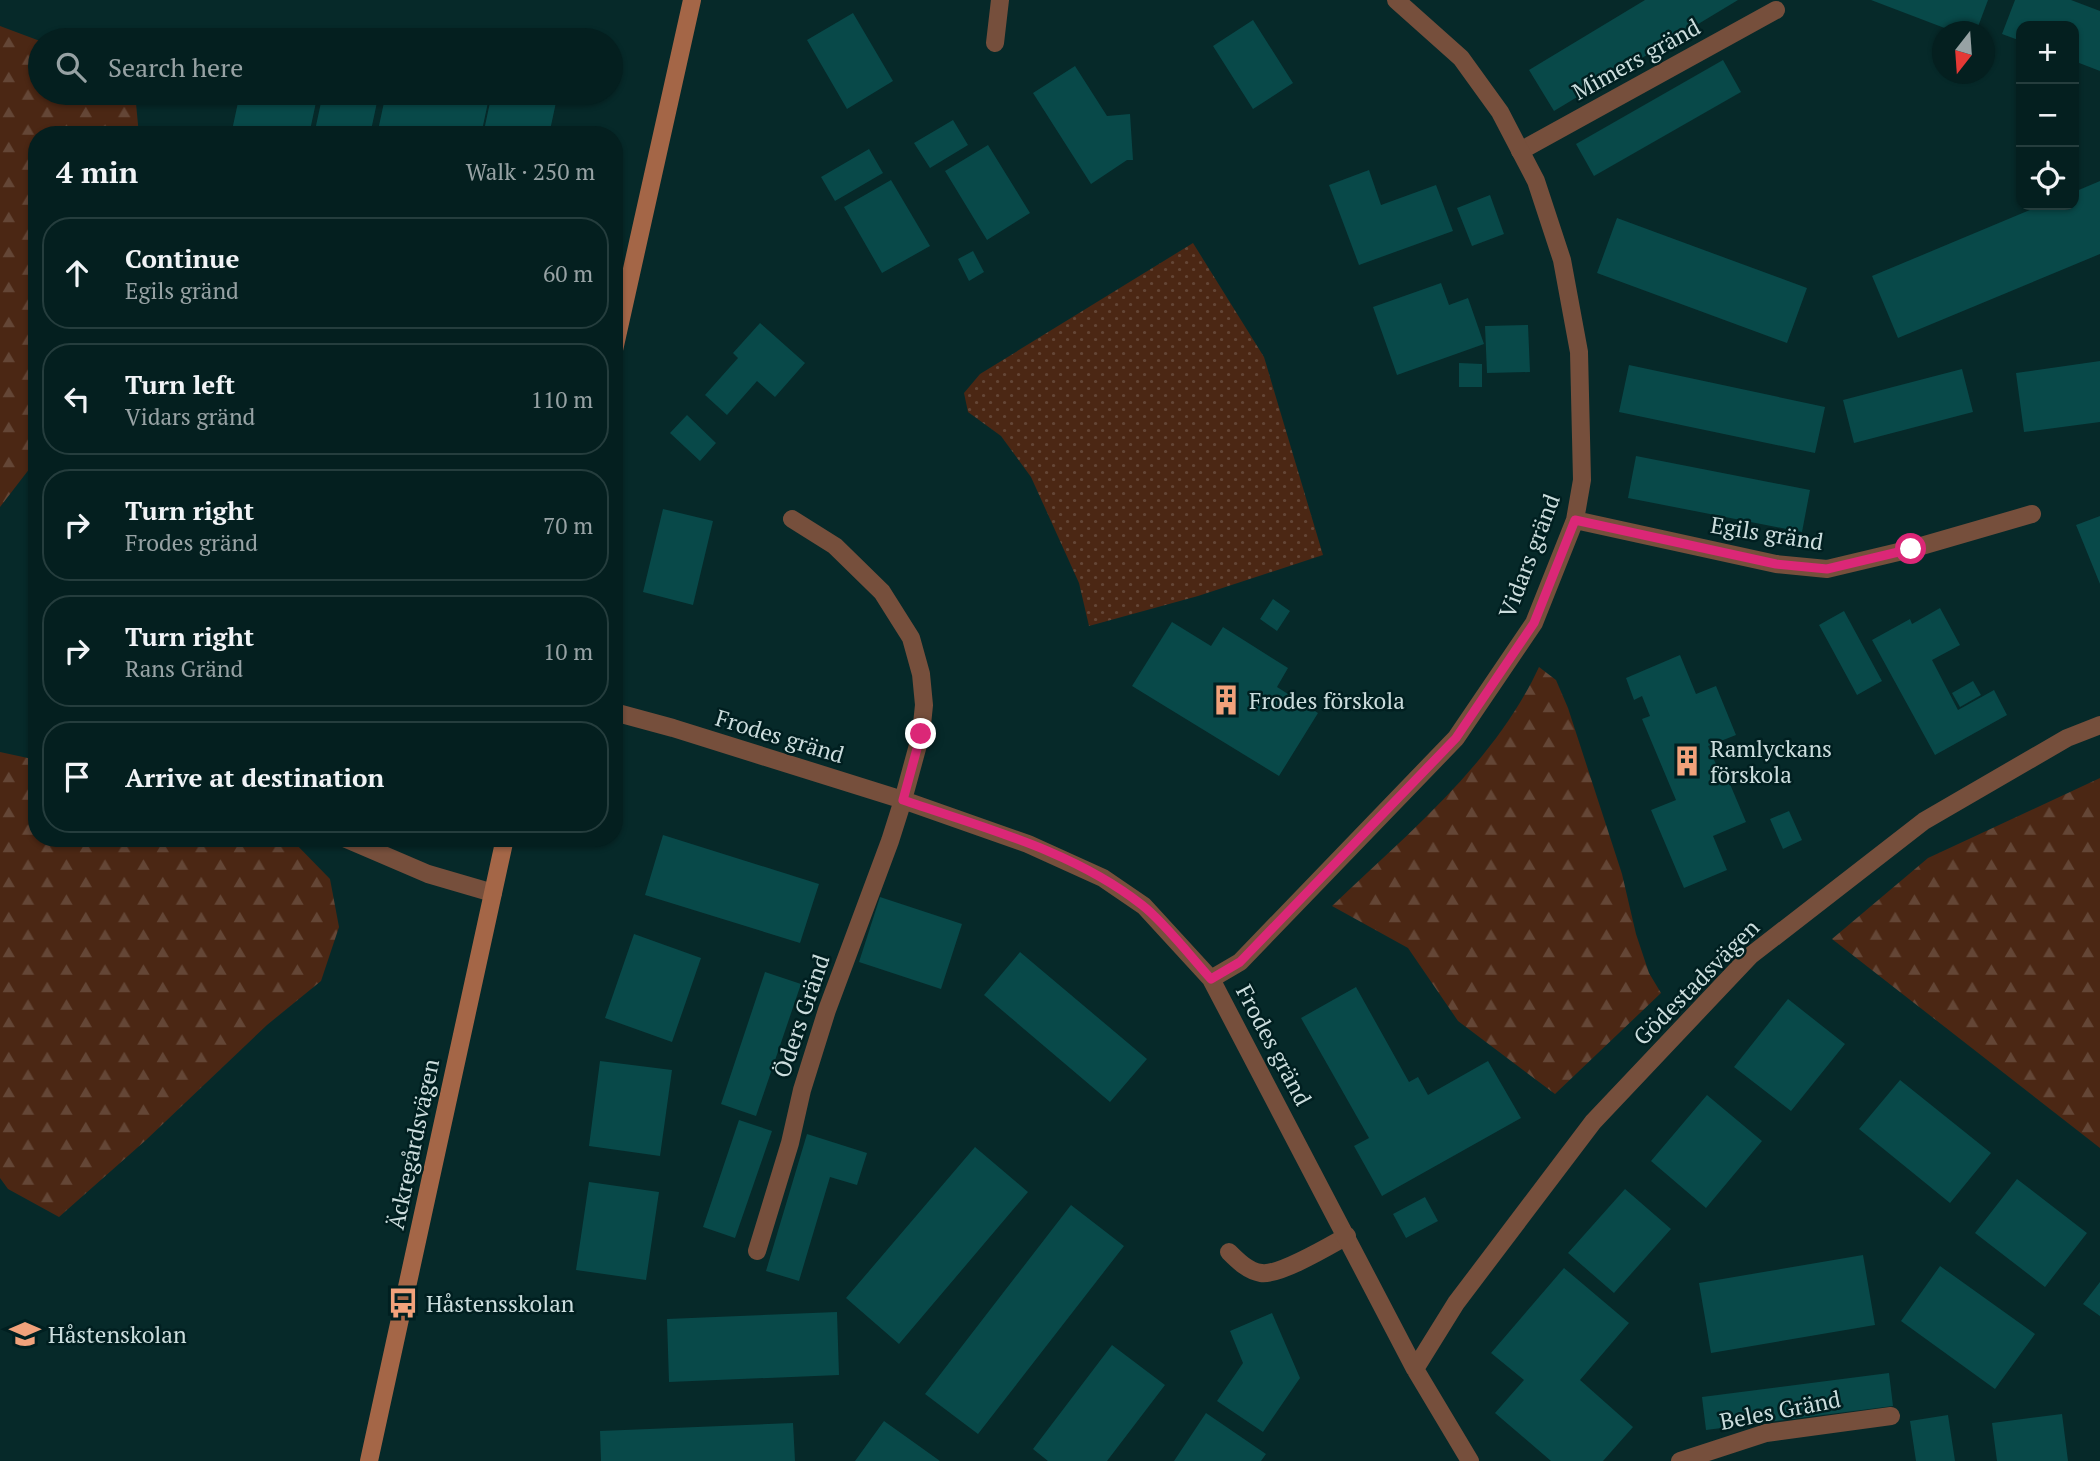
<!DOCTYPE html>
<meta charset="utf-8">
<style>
body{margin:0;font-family:"PT Serif",serif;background:#122c2c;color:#f1f3f6}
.controls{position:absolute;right:21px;top:21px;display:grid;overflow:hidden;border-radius:14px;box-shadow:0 2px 5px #0004}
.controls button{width:63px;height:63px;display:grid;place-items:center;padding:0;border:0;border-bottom:2px solid #253d3d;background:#041f1f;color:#f1f3f6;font:35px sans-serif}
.compass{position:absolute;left:1932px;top:21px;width:63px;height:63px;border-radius:50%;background:#041f1f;box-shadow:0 2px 5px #0004;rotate:197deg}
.stop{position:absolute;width:21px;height:21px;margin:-16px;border:5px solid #db2777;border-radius:50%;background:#fff}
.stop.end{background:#db2777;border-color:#fff;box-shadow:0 2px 7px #0008}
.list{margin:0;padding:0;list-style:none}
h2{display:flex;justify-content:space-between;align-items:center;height:91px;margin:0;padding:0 28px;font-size:30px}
h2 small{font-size:23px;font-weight:400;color:#97a2a4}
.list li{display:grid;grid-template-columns:46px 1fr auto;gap:21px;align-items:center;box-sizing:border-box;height:112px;margin:0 14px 14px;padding:0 14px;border:2px solid #253d3d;border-radius:28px}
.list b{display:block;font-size:26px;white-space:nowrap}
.list p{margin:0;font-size:23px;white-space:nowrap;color:#97a2a4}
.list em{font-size:23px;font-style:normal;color:#97a2a4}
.icon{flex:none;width:38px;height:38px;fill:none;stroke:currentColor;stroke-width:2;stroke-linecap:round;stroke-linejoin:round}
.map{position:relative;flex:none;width:2100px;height:1461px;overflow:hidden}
.search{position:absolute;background:#041f1f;box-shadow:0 2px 5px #0004;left:28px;top:28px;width:595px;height:77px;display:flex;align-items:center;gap:18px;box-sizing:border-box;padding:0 24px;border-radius:38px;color:#97a2a4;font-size:26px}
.panel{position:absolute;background:#041f1f;box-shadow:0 2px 5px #0004;left:28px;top:126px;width:595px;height:721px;border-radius:28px}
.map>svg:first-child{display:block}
.grass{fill:url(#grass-dots)}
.forest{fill:url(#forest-firs)}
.building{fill:#084949}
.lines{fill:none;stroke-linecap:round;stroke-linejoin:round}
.lane{stroke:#764f3c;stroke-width:18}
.street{stroke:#764f3c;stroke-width:18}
.secondary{stroke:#a46647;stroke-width:18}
.route{stroke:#db2777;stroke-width:9}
.labels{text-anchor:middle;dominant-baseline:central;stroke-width:5;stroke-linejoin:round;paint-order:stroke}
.street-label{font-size:23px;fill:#cbdddd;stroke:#001f20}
.poi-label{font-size:23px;fill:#cbdddd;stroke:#001f20;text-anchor:start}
</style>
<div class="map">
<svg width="2100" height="1461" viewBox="0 0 2100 1461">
<defs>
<pattern id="grass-dots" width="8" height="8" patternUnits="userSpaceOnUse" patternTransform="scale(1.75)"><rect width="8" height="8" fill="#4b2714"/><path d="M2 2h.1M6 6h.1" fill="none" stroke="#644636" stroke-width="1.8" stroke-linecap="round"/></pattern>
<pattern id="forest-firs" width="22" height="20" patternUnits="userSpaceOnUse" patternTransform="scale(1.75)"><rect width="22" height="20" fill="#4b2714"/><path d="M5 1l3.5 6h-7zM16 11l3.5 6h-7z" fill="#644636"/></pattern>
</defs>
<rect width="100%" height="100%" fill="#062929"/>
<!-- grass -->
<path class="grass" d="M 1193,243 L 1264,357 L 1323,555 L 1198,596 L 1089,626 L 1079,583 L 1031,477 L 1001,436 L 968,412 L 964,393 L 980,374 Z"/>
<!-- forest -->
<path class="forest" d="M 0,26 L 40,41 L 40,93 L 135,93 L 139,135 L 37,135 L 37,459 L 0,507 Z
M 1539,667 L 1556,680 L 1568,708 L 1622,874 L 1636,934 L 1649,973 L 1661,993 L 1555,1094 L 1458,1021 L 1408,948 L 1332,906 C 1408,833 1494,764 1539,667 Z
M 0,752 L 37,760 L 37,838 L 290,838 L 330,879 L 339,927 L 321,981 L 267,1025 L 146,1140 L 59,1217 L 8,1189 L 0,1178 Z
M 2100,778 L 2100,1148 L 1832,939 L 1928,858 Z"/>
<!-- building -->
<path class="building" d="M 1645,0 L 1738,0 L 1554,111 L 1529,70 Z
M 1871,0 L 1988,0 L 1976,32 L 1955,32 Z
M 2015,0 L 2071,0 L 2100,11 L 2100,71 L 2074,61 L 2074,26 L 2021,26 L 2021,41 L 2002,34 Z
M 853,13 L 893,81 L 847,109 L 807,40 Z
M 1253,20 L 1293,83 L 1253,109 L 1213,46 Z
M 253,32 L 284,39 L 284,40 L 251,40 Z
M 399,32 L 429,39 L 429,40 L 397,40 Z
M 1723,60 L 1741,92 L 1594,176 L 1576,144 Z
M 1075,66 L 1107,116 L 1130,114 L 1133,160 L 1127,160 L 1091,184 L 1033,93 Z
M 240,93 L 318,93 L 309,135 L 231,135 Z
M 323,93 L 379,93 L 370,135 L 314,135 Z
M 386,93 L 490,93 L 481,135 L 377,135 Z
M 492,93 L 558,93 L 549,135 L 483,135 Z
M 953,120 L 968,145 L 930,168 L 914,143 Z
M 988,145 L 1030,213 L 987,240 L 945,171 Z
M 869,149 L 883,173 L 835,201 L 821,177 Z
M 1369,170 L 1381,205 L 1436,185 L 1453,231 L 1359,265 L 1329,185 Z
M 891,180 L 930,246 L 882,273 L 844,207 Z
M 2100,181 L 2100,254 L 1898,338 L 1872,276 L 2042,205 L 2074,205 L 2074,192 Z
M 1490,195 L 1504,234 L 1472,246 L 1457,208 Z
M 1617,218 L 1807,288 L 1787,343 L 1597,273 Z
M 973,251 L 984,272 L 969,281 L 958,259 Z
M 1441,283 L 1449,305 L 1468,298 L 1484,344 L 1397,375 L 1373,307 Z
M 760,323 L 805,363 L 775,397 L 757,381 L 727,415 L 705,395 L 738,358 L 733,353 Z
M 1528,325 L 1530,372 L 1487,373 L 1485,326 Z
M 2100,361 L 2100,422 L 2024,432 L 2016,373 Z
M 1459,363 L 1482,364 L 1482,387 L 1459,387 Z
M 1629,365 L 1825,407 L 1815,453 L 1619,412 Z
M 1962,369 L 1973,412 L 1854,443 L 1843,400 Z
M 687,415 L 716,443 L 700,461 L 670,433 Z
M 1636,456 L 1810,490 L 1802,532 L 1628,498 Z
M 663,509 L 713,521 L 693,605 L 643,592 Z
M 2100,516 L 2100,584 L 2076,525 Z
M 1273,599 L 1290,611 L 1277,631 L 1260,619 Z
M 1940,608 L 1960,645 L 1932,660 L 1958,710 L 1994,690 L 2007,715 L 1935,755 L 1872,640 L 1910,619 L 1912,624 Z
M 1844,611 L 1882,681 L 1857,695 L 1819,625 Z
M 1172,622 L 1211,646 L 1223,627 L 1288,668 L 1277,687 L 1318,713 L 1279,776 L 1132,686 Z
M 1680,655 L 1696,694 L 1716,686 L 1736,735 L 1708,746 L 1722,778 L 1727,777 L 1746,822 L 1713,836 L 1727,870 L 1684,888 L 1651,810 L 1676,800 L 1642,719 L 1650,716 L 1642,696 L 1634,700 L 1626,678 Z
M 1973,681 L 1981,695 L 1960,707 L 1952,693 Z
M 1789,811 L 1802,840 L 1783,849 L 1770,819 Z
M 663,835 L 819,884 L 800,943 L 645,895 Z
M 880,897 L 962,924 L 941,989 L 859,962 Z
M 634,934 L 701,958 L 672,1042 L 605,1018 Z
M 1020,952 L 1147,1059 L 1110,1102 L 984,995 Z
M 765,972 L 801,984 L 756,1116 L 721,1104 Z
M 1356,987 L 1409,1082 L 1418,1077 L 1428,1095 L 1488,1061 L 1521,1118 L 1382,1196 L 1354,1146 L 1369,1138 L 1301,1018 Z
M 1788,999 L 1845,1044 L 1791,1111 L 1734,1067 Z
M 600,1061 L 672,1070 L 660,1156 L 589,1146 Z
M 1900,1080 L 1991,1153 L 1950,1203 L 1859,1129 Z
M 1707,1095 L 1762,1141 L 1706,1208 L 1651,1161 Z
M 739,1120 L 772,1131 L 735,1238 L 703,1227 Z
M 807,1134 L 867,1153 L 857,1185 L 830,1177 L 799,1281 L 766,1271 Z
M 975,1147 L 1028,1192 L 899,1344 L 846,1298 Z
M 2017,1179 L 2087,1233 L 2045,1287 L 1975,1233 Z
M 589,1182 L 659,1192 L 646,1280 L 576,1270 Z
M 1625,1189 L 1671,1229 L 1614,1293 L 1568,1253 Z
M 1425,1197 L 1438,1221 L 1406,1238 L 1393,1214 Z
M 1071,1205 L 1124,1246 L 978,1434 L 925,1394 Z
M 1863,1255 L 1875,1325 L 1711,1353 L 1699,1283 Z
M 1940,1266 L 2035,1334 L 1995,1389 L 1901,1321 Z
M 1564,1268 L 1629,1323 L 1580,1380 L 1633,1427 L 1603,1461 L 1551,1461 L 1495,1413 L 1524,1380 L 1491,1353 Z
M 2100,1282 L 2100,1316 L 2083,1304 Z
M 837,1312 L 839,1375 L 669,1382 L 667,1319 Z
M 1272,1313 L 1300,1378 L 1263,1432 L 1217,1401 L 1243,1363 L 1230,1331 Z
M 1112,1345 L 1165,1385 L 1107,1461 L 1048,1461 L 1033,1449 Z
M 1889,1373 L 1893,1406 L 1706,1430 L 1702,1397 Z
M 1206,1413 L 1266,1454 L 1261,1461 L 1174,1461 Z
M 2062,1414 L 2068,1461 L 1997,1461 L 1992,1423 Z
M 1948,1415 L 1955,1461 L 1916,1461 L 1910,1421 Z
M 884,1421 L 940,1461 L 855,1461 Z
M 793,1423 L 795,1461 L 601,1461 L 600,1431 Z"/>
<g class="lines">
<!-- lane -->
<path class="lane" d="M 1520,151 L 1776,10
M 344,838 L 428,874 L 493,893
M 1229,1252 C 1238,1261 1248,1271 1261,1273 C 1279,1276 1329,1246 1347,1236
M 1680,1461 L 1766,1433 L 1891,1416"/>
<!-- street -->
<path class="street" d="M 995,43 L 1000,0
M 1575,520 L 1776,564 L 1827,569 L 1911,549 L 2032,514
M 614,712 L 673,728 L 903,800 L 1028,844 L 1103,878 L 1144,906 L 1211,979 L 1415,1369 L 1470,1461
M 1211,979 L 1240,962 L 1456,738 L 1534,623 L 1575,520 L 1582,480 L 1579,352 L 1562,260 L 1536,181 L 1500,112 L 1461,58 L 1396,0
M 757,1251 L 790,1143 L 802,1090 L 827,1010 L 890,841 L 903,800 L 921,734 L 924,705 L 921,674 L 911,638 L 882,592 L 835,546 L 792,519
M 1415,1369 L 1456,1303 L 1593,1122 L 1750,956 L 1924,821 L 2067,738 L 2100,725"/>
<!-- secondary -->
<path class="secondary" d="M 614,350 L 692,0
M 369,1461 L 505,838"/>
</g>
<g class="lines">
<!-- route -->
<path class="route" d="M 921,734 L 903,800 C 984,828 1074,851 1142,905 C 1164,922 1191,957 1211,979 L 1240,962 L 1456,738 L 1534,623 L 1575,520 L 1776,564 L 1827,569 L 1911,549"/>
</g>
<!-- icons -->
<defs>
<g id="building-bare" transform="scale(2.415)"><path d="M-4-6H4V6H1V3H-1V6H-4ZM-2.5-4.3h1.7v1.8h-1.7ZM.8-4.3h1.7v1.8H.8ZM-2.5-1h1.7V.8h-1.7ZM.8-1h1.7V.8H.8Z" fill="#f1a27b" stroke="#001f20" stroke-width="2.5" paint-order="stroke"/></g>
<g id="bus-bare" transform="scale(2.415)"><path d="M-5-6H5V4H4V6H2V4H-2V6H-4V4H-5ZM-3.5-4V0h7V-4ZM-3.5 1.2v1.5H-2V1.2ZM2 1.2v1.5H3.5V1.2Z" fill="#f1a27b" stroke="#001f20" stroke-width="2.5" paint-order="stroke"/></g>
<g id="school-bare" transform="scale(2.415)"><path d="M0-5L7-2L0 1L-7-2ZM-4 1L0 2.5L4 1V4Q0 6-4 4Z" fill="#f1a27b" stroke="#001f20" stroke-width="2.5" paint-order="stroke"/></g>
</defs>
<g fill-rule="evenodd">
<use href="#building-bare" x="1226" y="700"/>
<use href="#building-bare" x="1687" y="761"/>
<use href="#bus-bare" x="403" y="1303"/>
<use href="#school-bare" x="25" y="1334"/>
</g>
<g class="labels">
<!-- street labels -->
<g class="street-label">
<text transform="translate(1636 59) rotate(-29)">Mimers gränd</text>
<text transform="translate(1767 533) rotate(9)">Egils gränd</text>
<text transform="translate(1529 556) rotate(-69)">Vidars gränd</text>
<text transform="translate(780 736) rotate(17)">Frodes gränd</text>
<text transform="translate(1696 982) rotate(-45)">Gödestadsvägen</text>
<text transform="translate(801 1016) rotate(-71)">Öders Gränd</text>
<text transform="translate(1274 1045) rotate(62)">Frodes gränd</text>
<text transform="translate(413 1144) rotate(-78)">Äckregårdsvägen</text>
<text transform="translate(1780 1410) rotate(-11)">Beles Gränd</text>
</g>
<!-- poi labels -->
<g class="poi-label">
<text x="1249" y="700">Frodes förskola</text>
<text x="1710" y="748">Ramlyckans<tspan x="1710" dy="26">förskola</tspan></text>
<text x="426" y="1303">Håstensskolan</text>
<text x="48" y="1334">Håstenskolan</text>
</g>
</g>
</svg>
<div class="controls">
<button>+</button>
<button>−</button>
<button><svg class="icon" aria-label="locate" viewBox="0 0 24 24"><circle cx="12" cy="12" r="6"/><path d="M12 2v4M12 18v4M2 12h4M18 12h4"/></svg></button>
</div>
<svg class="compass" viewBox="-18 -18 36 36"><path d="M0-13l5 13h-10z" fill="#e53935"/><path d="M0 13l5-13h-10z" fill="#97a2a4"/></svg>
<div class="stop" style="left:1911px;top:549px"></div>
<div class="stop end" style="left:921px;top:734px"></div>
<div class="search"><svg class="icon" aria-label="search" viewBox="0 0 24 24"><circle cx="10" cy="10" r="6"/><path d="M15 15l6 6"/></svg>Search here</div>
<section class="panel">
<h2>4 min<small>Walk · 250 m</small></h2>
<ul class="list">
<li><svg class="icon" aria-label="ahead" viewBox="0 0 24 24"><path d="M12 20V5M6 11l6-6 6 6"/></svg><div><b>Continue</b><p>Egils gränd</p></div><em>60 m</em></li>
<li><svg class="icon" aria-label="left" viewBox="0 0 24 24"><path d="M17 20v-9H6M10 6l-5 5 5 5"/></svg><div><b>Turn left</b><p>Vidars gränd</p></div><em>110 m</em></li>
<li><svg class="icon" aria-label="right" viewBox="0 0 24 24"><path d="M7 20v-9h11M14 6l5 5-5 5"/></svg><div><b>Turn right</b><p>Frodes gränd</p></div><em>70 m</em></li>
<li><svg class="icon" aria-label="right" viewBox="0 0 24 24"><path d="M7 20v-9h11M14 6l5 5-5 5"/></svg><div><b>Turn right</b><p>Rans Gränd</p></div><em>10 m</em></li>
<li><svg class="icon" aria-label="arrive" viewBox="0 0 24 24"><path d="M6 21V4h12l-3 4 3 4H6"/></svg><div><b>Arrive at destination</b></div></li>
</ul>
</section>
</div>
